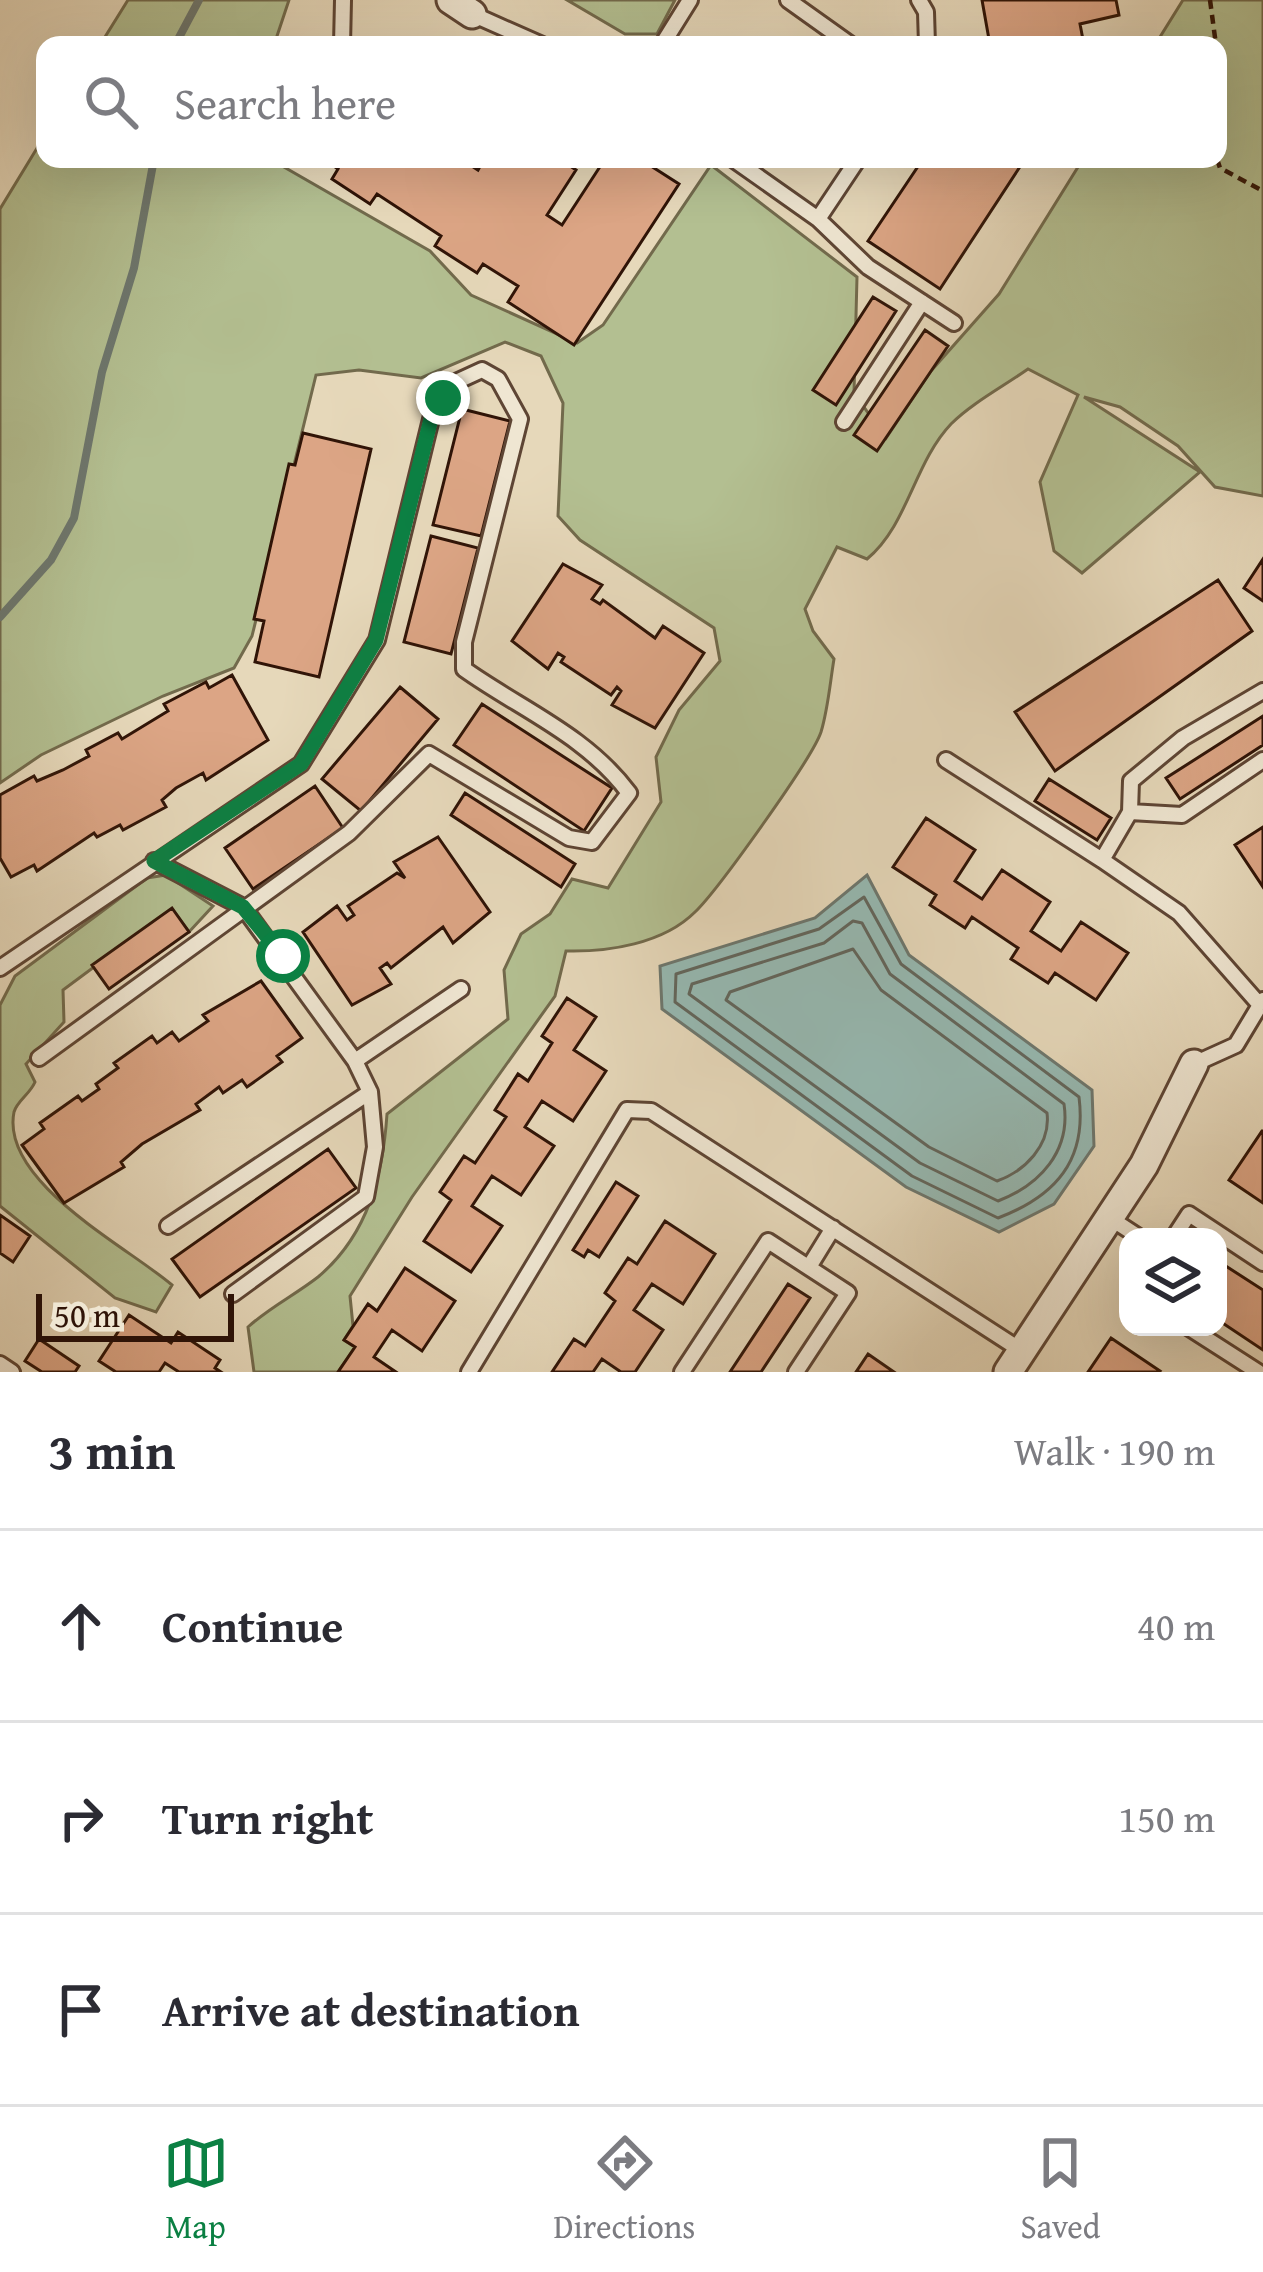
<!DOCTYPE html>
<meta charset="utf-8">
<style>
body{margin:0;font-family:"Gentium Book Plus",serif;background:#f2f2f3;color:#2b2b33}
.controls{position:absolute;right:36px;bottom:36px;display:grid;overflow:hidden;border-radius:24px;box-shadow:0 12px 48px #0002}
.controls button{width:108px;height:108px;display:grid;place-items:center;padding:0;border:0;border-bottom:3px solid #e1e1e2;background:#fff;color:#2b2b33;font:60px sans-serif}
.scale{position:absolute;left:36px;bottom:30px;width:198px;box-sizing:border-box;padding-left:12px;border:6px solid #301407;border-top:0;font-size:33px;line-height:42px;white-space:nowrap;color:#301407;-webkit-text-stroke:9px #efe6d2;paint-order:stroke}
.stop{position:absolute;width:36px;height:36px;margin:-27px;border:9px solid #0b8043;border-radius:50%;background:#fff}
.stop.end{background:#0b8043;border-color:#fff;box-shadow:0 3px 12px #0008}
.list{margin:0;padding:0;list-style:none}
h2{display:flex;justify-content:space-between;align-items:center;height:156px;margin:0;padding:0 48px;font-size:51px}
h2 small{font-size:39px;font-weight:400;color:#7c7c81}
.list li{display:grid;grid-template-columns:78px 1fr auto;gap:36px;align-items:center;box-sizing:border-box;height:192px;padding:0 48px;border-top:3px solid #e1e1e2}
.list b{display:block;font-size:45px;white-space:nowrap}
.list em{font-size:39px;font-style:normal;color:#7c7c81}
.icon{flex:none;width:66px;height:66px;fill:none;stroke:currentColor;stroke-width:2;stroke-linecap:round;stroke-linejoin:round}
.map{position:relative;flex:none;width:1263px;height:1372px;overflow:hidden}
.search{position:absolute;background:#fff;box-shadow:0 12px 48px #0002;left:36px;right:36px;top:36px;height:132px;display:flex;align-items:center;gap:30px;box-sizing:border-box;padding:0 42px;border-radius:24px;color:#7c7c81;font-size:45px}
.sheet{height:732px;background:#fff}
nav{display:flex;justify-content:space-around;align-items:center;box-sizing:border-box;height:168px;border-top:3px solid #e1e1e2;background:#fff;font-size:33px;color:#7c7c81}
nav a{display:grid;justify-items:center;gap:6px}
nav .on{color:#0b8043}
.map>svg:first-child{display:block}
.green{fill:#b3bf91;stroke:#726a4c;stroke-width:3}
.water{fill:#96b9b2;stroke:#6d776e;stroke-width:3}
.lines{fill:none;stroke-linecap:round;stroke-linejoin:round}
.shore{stroke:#63665c;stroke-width:3}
.stream{stroke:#6d776e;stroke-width:8}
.building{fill:#dca585;stroke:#301407;stroke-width:3}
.lane-casing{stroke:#5e4534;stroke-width:20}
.street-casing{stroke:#5e4534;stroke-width:33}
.path{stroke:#301407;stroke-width:4.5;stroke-dasharray:9 6;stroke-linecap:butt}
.lane{stroke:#efe6d2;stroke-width:14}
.street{stroke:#efe6d2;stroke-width:27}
.route{stroke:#0b8043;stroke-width:15}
</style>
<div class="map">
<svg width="1263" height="1372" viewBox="0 0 1263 1372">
<rect width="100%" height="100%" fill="#e6d8ba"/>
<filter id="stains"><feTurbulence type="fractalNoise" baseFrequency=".00167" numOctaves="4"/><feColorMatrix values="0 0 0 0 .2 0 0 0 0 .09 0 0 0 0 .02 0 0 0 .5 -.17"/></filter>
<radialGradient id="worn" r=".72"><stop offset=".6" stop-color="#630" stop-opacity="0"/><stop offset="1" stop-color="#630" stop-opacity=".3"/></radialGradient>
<!-- green -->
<path class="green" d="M 128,0 L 289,0 L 274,45 L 100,45 Z
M 567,0 L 675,0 L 657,34 L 625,34 Z
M 1183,0 L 1263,0 L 1263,496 L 1215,487 L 1178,446 L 1120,407 L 1084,397 L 1200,472 L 1082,573 L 1054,551 L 1040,482 L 1078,395 L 1028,369 C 1004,386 972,403 951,424 C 914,463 908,525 867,559 L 837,547 L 805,609 L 813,631 L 834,659 C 830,683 828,709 821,732 C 812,759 717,891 695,912 C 663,944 608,952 566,951 L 555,996 L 412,1197 L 350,1296 L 353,1326 L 344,1340 L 355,1347 L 338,1372 L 254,1372 L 248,1327 C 270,1307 295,1295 318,1277 C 368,1235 383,1175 387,1114 L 508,1019 L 504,970 L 521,934 L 550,914 L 572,879 L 608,888 L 661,802 L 656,757 L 679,710 L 720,661 L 714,628 L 580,540 L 558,516 L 563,403 L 541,356 L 505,342 L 421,378 L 359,370 L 316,375 L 252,636 L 234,668 L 163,696 L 41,755 L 0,783 L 0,209 L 45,135 L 45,159 L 270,159 L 430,251 L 471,295 L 577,343 L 603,325 L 711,165 L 857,277 L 854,393 L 886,438 L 931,371 L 999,294 L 1083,159 L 1218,159 L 1218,45 L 1155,45 Z
M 166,875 L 213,906 L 189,932 L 172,909 L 63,990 L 64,1022 L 26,1064 L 35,1082 C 30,1094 17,1101 14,1112 C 0,1182 128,1247 172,1285 L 156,1312 L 115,1298 L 0,1206 L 0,1005 L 15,976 L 147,878 Z"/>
<!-- water -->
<path class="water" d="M 867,875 L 909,955 L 1092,1090 L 1094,1146 L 1054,1204 L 999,1232 L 906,1187 L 662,1009 L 660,966 L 815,918 Z"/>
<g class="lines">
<!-- shore -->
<path class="shore" d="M 864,897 L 901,964 L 1079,1097 C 1087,1160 1056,1196 998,1218 L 912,1176 L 675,1002 L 676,974 L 819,929 Z
M 853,921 L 862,923 L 890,974 L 1064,1104 C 1071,1151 1040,1185 998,1201 L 920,1163 L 689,994 L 692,984 L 824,943 Z
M 853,949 L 881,990 L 1047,1113 C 1051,1145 1025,1171 997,1181 L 929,1147 L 726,1000 L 730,992 Z"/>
<!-- stream -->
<path class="stream" d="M 175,45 L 199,0
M 0,617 L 51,560 L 74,518 L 102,372 L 134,268 L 154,159"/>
</g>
<!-- building -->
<path class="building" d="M 982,0 L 1116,0 L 1119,15 L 1080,24 L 1084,45 L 990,45 Z
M 324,159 L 461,159 L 478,170 L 484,159 L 560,159 L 576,170 L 547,215 L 562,225 L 605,159 L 640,159 L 679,184 L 574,345 L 508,302 L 518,286 L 483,264 L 477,273 L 435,246 L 441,236 L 377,194 L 370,204 L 332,179 L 338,169 Z
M 923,159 L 1025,159 L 940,289 L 868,241 Z
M 873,297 L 896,311 L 836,405 L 813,390 Z
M 925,330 L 948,346 L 877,451 L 854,435 Z
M 462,409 L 510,421 L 481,536 L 433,525 Z
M 303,433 L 371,449 L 319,677 L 255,662 L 264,621 L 254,619 L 289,464 L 295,465 Z
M 431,536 L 478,548 L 451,654 L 404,642 Z
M 1263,559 L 1263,601 L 1244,588 Z
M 563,564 L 602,585 L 592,599 L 600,604 L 603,600 L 655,638 L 663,626 L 704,653 L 655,728 L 612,705 L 621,691 L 617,687 L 611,695 L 561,662 L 564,657 L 558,653 L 548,669 L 512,641 Z
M 1218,580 L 1252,631 L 1055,771 L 1015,712 Z
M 232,675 L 268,740 L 206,780 L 203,773 L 176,788 L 162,800 L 166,807 L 123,830 L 120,825 L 97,837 L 94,833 L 37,871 L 34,865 L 11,877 L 0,858 L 0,795 L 34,776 L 37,781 L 63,770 L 89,756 L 86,750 L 118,733 L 122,739 L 168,711 L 164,704 L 206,682 L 209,688 Z
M 400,687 L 438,719 L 361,811 L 322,779 Z
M 482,704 L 612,788 L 584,831 L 454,745 Z
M 1263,716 L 1263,745 L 1180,799 L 1166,778 Z
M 1049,779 L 1111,818 L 1097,840 L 1035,801 Z
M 315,786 L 343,828 L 253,889 L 225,848 Z
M 465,793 L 575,864 L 561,887 L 451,815 Z
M 926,818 L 975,850 L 955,881 L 982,899 L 1002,870 L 1050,902 L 1031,931 L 1061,951 L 1081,922 L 1128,953 L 1096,1000 L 1055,973 L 1048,983 L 1011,959 L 1018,948 L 972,917 L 965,928 L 930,905 L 936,895 L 893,867 Z
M 1263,827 L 1263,887 L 1235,845 Z
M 438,837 L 490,912 L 453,943 L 443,927 L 391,968 L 387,963 L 380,968 L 391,984 L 352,1005 L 303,932 L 337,906 L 347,920 L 354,915 L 348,906 L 397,873 L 405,878 L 394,862 Z
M 172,908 L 189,932 L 109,989 L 92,965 Z
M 261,981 L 302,1038 L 277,1056 L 282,1062 L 247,1087 L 242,1080 L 223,1093 L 219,1087 L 196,1104 L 200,1110 L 142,1144 L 121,1162 L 124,1167 L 64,1203 L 22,1145 L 44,1129 L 40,1123 L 78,1096 L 82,1101 L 99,1089 L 96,1084 L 118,1068 L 114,1063 L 152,1036 L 157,1043 L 172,1032 L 179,1041 L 208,1021 L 203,1015 Z
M 567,998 L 596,1017 L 574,1050 L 606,1071 L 573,1121 L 542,1101 L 525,1127 L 554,1146 L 521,1195 L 492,1176 L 472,1206 L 502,1226 L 471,1272 L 424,1241 L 451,1200 L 440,1192 L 464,1156 L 475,1163 L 506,1117 L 495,1110 L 518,1074 L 528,1081 L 552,1043 L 542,1036 Z
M 1262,1131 L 1263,1131 L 1263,1203 L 1229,1180 Z
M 328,1149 L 356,1188 L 200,1297 L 172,1259 Z
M 616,1182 L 638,1196 L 599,1257 L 588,1250 L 584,1257 L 573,1250 Z
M 0,1215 L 30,1236 L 13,1262 L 0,1253 Z
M 665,1221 L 715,1254 L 683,1304 L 652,1284 L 634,1310 L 663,1330 L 635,1372 L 621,1372 L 602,1359 L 593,1372 L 552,1372 L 574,1339 L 585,1346 L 615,1301 L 605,1293 L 628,1258 L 637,1264 Z
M 1218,1261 L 1263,1290 L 1263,1350 L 1218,1320 Z
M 405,1268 L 455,1301 L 422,1351 L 392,1330 L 374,1357 L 396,1372 L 338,1372 L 355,1347 L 344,1340 L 368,1304 L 377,1311 Z
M 788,1284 L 810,1298 L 761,1372 L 730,1372 Z
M 129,1315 L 171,1343 L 178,1332 L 220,1360 L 215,1368 L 221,1372 L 179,1372 L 165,1363 L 159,1372 L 116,1372 L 99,1361 Z
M 1111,1338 L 1160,1371 L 1159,1372 L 1088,1372 Z
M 39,1339 L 79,1366 L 75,1372 L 42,1372 L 25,1361 Z
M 868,1354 L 894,1372 L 856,1372 Z"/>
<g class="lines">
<!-- lane casing -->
<g class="lane-casing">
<path id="lane" d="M 788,0 L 851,45
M 919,0 L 926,12 L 927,45
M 472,14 L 542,45
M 342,45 L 343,0
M 662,45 L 690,0
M 733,159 L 818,219 L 858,159
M 818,219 L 868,267 L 954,323
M 844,422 L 922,302
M 946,760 L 1102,860
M 1130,812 L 1182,815 L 1263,760
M 154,861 L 243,907 L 355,1061 L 370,1092 L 168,1226
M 0,968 L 301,764 L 377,640 L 432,415 L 458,381 L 482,370 L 498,379 L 520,419 L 464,642 L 464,669 C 520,709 586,735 629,793 L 592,842 L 569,838 L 429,754 L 349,833 L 39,1058
M 1259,1004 L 1179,913 L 1102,860 L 1130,812 L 1131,781 L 1183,738 L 1263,691
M 355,1061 L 461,989
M 1194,1064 L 1236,1045 L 1263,1000
M 1110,1218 L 1139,1237
M 1174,1237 L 1189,1214 L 1263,1263
M 809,1267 L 833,1228
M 233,1294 L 366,1197 L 375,1147 L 370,1092
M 1188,1327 L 1258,1372
M 0,1364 L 12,1372
M 469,1372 L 627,1110 L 651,1111 L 1022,1351
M 682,1372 L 768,1241 L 848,1293 L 796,1372"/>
</g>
<!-- street casing -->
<g class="street-casing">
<path id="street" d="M 451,0 L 472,14
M 1008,1372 L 1144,1165 L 1194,1064"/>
</g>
<!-- path -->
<path class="path" d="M 1210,0 L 1216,45
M 1218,54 L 1218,82
M 1217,159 L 1220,168 L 1263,191"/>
<!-- lane -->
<use href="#lane" class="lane"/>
<!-- street -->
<use href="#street" class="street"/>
</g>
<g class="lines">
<!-- route -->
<path class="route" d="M 283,956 L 243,907 L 154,861 L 301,764 L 376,640 L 432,415 L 443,398"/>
</g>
<rect width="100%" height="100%" filter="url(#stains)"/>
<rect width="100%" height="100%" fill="url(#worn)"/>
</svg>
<div class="controls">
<button><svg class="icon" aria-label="layers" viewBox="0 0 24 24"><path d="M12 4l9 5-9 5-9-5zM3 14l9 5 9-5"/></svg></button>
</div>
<div class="scale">50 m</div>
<div class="stop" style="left:283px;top:956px"></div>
<div class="stop end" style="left:443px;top:398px"></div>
<div class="search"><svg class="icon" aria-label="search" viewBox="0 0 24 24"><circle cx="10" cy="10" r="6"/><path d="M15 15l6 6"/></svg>Search here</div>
</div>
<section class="sheet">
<h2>3 min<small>Walk · 190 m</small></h2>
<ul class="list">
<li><svg class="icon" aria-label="ahead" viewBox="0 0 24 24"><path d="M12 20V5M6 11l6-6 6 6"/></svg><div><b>Continue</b></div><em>40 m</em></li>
<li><svg class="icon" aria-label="right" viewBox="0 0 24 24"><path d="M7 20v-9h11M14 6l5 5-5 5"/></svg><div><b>Turn right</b></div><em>150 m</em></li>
<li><svg class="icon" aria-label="arrive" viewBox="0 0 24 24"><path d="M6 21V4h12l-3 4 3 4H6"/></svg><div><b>Arrive at destination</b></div></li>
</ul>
</section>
<nav>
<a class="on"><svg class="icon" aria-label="map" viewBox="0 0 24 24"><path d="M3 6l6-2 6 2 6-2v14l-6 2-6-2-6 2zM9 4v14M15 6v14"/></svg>Map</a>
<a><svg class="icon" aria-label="directions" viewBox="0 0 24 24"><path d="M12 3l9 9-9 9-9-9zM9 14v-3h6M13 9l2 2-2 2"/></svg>Directions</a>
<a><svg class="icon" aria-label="saved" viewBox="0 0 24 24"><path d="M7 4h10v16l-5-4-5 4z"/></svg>Saved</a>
</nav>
